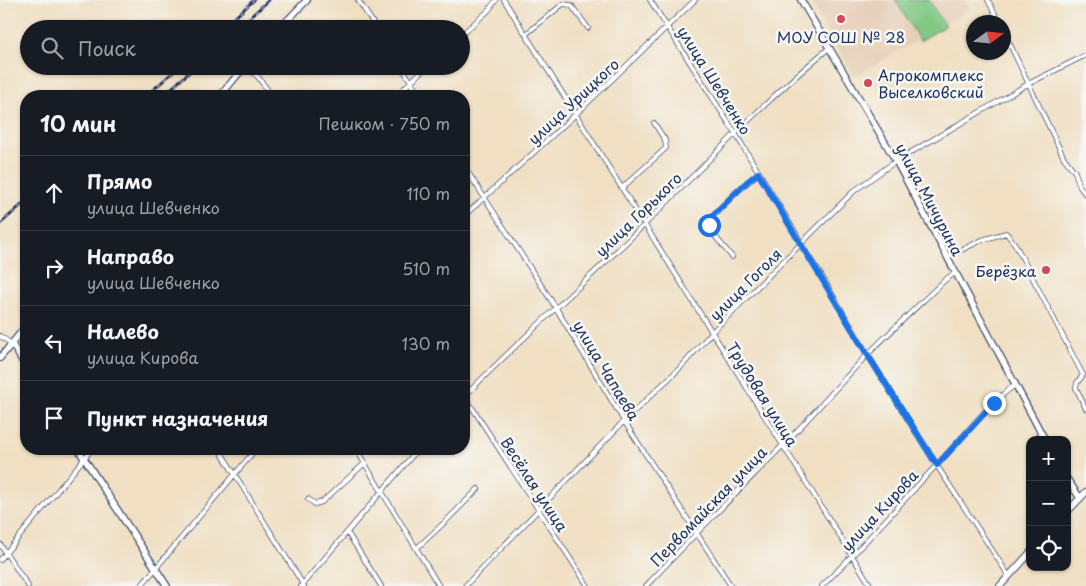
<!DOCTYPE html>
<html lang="ru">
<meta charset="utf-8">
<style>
body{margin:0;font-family:"Playpen Sans",sans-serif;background:#20242c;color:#f1f3f6}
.controls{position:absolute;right:15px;bottom:15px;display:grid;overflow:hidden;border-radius:10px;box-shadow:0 1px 4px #0004}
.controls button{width:45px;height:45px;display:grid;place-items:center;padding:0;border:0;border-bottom:1px solid #363941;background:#171b24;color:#f1f3f6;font:25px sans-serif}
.compass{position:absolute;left:966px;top:15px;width:45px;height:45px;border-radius:50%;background:#171b24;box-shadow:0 1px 4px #0004;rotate:75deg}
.stop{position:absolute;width:15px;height:15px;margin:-11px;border:4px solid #1a73e8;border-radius:50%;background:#fff}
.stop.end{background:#1a73e8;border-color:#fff;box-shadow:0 1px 5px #0008}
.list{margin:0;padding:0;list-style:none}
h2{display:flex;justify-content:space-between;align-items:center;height:65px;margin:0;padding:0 20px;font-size:21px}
h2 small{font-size:16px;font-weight:400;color:#9ea1a6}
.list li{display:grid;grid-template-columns:32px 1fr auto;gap:15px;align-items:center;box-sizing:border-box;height:75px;padding:0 20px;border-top:1px solid #363941}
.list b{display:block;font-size:19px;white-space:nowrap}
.list p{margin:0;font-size:16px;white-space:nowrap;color:#9ea1a6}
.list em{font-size:16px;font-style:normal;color:#9ea1a6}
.icon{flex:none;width:28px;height:28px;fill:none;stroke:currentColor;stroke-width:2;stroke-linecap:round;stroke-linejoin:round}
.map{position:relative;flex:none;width:1086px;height:586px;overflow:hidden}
.search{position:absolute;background:#171b24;box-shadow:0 1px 4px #0004;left:20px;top:20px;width:450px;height:55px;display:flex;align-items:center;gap:12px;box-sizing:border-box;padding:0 18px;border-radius:28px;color:#9ea1a6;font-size:19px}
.panel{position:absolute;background:#171b24;box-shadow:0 1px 4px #0004;left:20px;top:90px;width:450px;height:365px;border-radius:20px}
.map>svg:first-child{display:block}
.built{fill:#e7cfb8}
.green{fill:#82c984;stroke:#4e7c71}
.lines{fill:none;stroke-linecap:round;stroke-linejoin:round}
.street-casing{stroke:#3b496d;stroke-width:5.5}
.secondary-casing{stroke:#3b496d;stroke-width:8}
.primary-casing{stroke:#3b496d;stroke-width:8}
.street{stroke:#fff;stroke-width:4}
.secondary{stroke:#fff;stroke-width:5.5}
.primary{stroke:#fff;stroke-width:6}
.rail-casing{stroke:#1b2f5e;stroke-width:3}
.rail{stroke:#f6f6f2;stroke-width:1;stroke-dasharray:4;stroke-linecap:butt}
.route{stroke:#1a73e8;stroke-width:6}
.poi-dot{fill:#d1495b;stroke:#f6f6f2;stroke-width:2}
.labels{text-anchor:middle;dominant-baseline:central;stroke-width:5;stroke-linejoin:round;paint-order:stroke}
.poi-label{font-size:15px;fill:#1b2f5e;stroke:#f6f6f2}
.street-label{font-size:15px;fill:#1b2f5e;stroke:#f6f6f2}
</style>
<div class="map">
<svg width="1086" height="586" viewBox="0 0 1086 586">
<rect width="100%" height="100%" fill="#f6f6f2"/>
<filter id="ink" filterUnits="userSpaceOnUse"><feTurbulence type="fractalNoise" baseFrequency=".02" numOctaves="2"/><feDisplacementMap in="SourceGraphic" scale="10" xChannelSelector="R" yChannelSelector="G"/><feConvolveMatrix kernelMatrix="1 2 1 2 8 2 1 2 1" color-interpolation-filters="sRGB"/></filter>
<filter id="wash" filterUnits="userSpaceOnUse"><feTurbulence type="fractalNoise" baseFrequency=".0096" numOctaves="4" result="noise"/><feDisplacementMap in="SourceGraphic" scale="20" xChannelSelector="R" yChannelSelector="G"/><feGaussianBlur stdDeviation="1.12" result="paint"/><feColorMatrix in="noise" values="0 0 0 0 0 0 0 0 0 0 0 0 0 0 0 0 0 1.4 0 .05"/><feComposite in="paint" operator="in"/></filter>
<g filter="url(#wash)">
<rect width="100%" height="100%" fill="#f0dfc2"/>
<!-- built -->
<path class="built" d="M 810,0 L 965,0 L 970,9 L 854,77 Z"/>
<!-- green -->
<path class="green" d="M 895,0 L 929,0 L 945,26 L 920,41 Z"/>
</g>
<g filter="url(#ink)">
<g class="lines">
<!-- street casing -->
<g class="street-casing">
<path id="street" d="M 358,0 L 377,29
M 504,0 L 871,586
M 650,0 L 735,133 L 798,237 L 801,245 L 821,275 L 864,349 L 939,469 L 1009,576
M 988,0 L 999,22
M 1004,32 L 1064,158 L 1075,172 L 1080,187 L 1086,195
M 526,34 L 563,4 L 571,5 L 588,28
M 461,35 L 488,11 L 496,0
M 245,66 L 258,77 L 272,96
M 401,66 L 420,96
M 396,96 L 427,66
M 464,166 L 556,308 L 624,421 L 731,586
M 623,187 L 666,148 L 665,140 L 654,123
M 464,216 L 576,114 L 695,0
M 732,257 L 710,230 L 709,221 L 733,195 L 759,173
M 947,257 L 982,240 L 1006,233 L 1015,244 L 1083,375 L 1077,383 L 1076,388 L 1086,409
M 0,336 L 12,344
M 464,395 L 588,586
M 464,397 C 522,337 586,282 645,224 C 706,164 763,102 829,48
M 219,449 L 304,586
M 356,449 L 439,586
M 308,499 L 315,504 L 322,502 L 365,463
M 347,532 L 381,586
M 0,544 L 28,586
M 417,548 L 445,522 L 478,489
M 0,560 L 92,449
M 141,586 L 256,449
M 301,586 L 418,449
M 465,586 L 624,421 L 682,366 L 712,332 L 854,191 L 896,161 L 1028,84 L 1086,55
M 646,586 C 693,536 741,488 789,439 C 816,411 842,381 869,353 C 894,328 920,304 946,279 L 955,273
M 822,586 C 864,545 903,501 943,458 C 967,433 987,405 1015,385"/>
</g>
<!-- secondary casing -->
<g class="secondary-casing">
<path id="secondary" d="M 801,0 L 896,161 L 1045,440
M 279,29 L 307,0
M 220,96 L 245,66
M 12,344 L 26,367
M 0,358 L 26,326
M 78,449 L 167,586
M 1067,479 L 1080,498"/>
</g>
<!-- primary casing -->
<g class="primary-casing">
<path id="primary" d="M 1067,512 L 1086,492
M 1000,586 L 1030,553"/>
</g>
<!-- street -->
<use href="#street" class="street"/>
<!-- secondary -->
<use href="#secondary" class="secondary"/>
<!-- primary -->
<use href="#primary" class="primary"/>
<!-- rail casing -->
<g class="rail-casing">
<path id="rail" d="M 222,29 L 254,0
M 237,29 L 269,0
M 146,96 L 180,66
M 163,96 L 196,66
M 0,224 L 26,201"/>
</g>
<!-- rail -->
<use href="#rail" class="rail"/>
</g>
</g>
<g class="lines" filter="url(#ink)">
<!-- route -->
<path class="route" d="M 709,225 L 709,221 L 713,215 L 748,181 L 758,173 L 864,349 L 937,465 L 994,403"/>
</g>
<!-- markers -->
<g class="poi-dot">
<circle cx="841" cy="19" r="5"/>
<circle cx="868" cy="83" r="5"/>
<circle cx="1046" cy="270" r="5"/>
</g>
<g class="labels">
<!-- poi labels -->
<g class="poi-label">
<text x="841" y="36">МОУ СОШ № 28</text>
<text x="878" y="74" text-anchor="start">Агрокомплекс<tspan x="878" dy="17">Выселковский</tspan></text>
<text x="1036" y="270" text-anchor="end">Берёзка</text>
</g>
<!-- street labels -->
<g class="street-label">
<text transform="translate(715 80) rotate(58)">улица Шевченко</text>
<text transform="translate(573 101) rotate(-43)">улица Урицкого</text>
<text transform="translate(930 199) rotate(62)">улица Мичурина</text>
<text transform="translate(638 214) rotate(-44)">улица Горького</text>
<text transform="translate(745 284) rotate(-45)">улица Гоголя</text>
<text transform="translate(607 370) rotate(59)">улица Чапаева</text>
<text transform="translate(763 394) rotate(58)">Трудовая улица</text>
<text transform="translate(535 484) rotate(57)">Весёлая улица</text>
<text transform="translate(708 506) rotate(-46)">Первомайская улица</text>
<text transform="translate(879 510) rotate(-47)">улица Кирова</text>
</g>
</g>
</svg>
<div class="controls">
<button>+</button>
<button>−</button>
<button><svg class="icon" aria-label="locate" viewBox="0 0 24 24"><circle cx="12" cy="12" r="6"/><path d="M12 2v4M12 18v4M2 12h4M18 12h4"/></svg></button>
</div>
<svg class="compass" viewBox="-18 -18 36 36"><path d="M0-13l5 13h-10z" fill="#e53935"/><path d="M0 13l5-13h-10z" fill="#9ea1a6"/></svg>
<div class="stop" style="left:709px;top:225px"></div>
<div class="stop end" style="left:994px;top:403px"></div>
<div class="search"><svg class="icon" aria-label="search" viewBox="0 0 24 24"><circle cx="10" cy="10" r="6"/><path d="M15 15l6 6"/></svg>Поиск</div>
<section class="panel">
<h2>10 мин<small>Пешком · 750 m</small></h2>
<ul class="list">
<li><svg class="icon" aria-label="ahead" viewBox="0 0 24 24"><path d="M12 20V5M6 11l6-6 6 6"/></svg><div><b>Прямо</b><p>улица Шевченко</p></div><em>110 m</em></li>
<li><svg class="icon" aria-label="right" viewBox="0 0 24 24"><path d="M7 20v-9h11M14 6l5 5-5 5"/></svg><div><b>Направо</b><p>улица Шевченко</p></div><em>510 m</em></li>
<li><svg class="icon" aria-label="left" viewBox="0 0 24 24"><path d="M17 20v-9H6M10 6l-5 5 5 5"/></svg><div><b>Налево</b><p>улица Кирова</p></div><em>130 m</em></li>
<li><svg class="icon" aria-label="arrive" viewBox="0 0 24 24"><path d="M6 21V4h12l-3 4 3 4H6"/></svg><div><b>Пункт назначения</b></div></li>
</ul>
</section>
</div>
